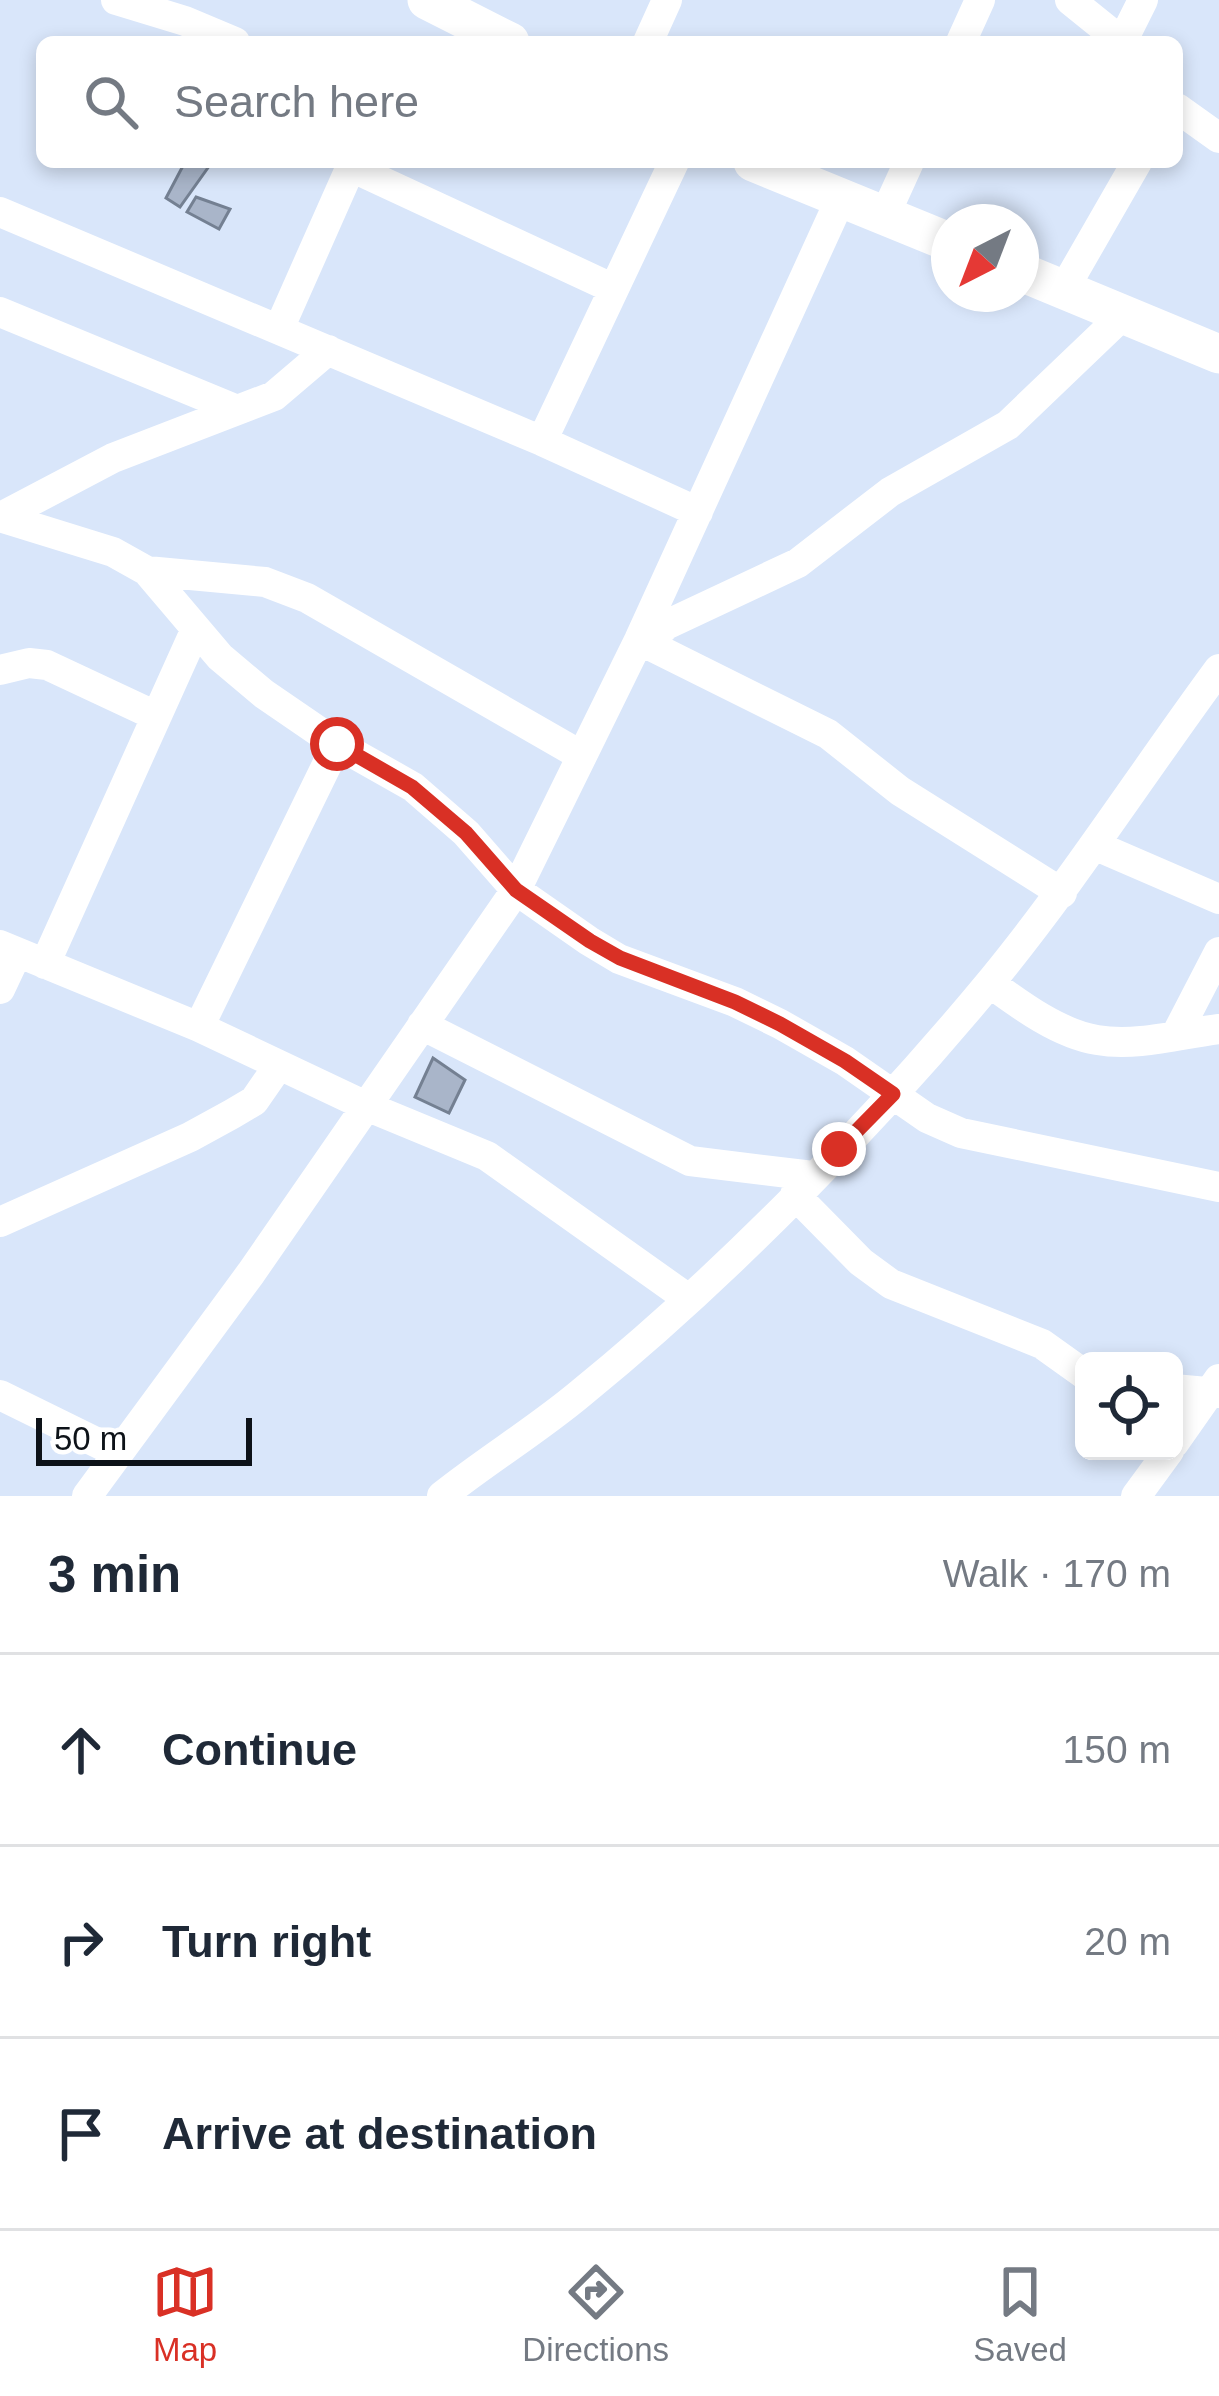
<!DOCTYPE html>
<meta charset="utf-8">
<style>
body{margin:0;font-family:Arial,sans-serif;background:#f2f2f3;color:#1f2937}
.controls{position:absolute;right:36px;bottom:36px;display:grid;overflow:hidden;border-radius:18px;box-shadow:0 6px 18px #0003}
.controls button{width:108px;height:108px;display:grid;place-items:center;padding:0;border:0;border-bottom:3px solid #e0e1e3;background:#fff;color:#1f2937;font:60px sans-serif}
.compass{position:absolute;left:931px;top:204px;width:108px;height:108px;border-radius:50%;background:#fff;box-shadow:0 6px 18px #0003;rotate:222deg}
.scale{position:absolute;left:36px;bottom:30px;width:216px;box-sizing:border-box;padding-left:12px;border:6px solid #0d1218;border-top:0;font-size:33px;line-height:42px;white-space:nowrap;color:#0d1218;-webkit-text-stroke:9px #fff;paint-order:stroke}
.stop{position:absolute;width:36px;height:36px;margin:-27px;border:9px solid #d93025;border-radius:50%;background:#fff}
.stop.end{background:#d93025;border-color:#fff;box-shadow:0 3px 12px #0008}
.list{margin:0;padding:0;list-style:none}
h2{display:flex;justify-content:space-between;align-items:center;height:156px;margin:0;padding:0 48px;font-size:51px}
h2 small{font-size:39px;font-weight:400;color:#747a83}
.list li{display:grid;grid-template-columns:78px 1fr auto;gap:36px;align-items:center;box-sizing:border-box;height:192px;padding:0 48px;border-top:3px solid #e0e1e3}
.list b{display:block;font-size:45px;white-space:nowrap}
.list em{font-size:39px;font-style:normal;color:#747a83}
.icon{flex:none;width:66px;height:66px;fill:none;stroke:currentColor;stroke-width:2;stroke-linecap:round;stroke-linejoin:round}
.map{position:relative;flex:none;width:1219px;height:1496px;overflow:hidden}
.search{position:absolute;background:#fff;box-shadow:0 6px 18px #0003;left:36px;right:36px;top:36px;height:132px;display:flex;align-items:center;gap:30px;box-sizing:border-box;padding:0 42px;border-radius:18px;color:#747a83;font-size:45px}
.sheet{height:732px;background:#fff}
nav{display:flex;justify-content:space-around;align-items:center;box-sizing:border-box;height:168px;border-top:3px solid #e0e1e3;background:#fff;font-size:33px;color:#747a83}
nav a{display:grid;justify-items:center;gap:6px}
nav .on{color:#d93025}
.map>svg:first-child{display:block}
.building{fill:#a9b5c9;stroke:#748092;stroke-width:3}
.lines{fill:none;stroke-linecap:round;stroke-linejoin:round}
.minor{stroke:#fff;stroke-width:30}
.tertiary{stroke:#fff;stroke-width:39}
.route{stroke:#d93025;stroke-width:15}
</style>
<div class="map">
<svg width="1219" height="1496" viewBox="0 0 1219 1496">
<rect width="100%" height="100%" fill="#d9e6fa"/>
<!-- building -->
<path class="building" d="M 185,162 L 212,162 L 180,207 L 166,198 Z
M 196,197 L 230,209 L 219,229 L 187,212 Z
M 433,1058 L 465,1080 L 449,1113 L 415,1097 Z"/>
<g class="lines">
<!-- minor -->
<path class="minor" d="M 116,0 L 185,21 L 235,42
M 1070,0 L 1122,42 L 1143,0
M 648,42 L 667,0
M 961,42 L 980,0
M 1177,108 L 1219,138
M 351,167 L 614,289
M 0,212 L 542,441 L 698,512
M 884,217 L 909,162
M 1064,289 L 1137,162
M 0,312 L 235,409
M 279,329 L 353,162
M 542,441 L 674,162
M 0,517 L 113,552 L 147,571 L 220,657 L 264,694 L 337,744 L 413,787 L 466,833 L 516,890 L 589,941 L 619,959 L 735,1002 L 780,1024 L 845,1061 L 927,1118 L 961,1133 L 1219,1187
M 1,517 L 113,458 L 274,396 L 328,350
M 147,571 L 265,582 L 307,598 L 582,756
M 639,640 L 828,734 L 900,791 L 1062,893
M 647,644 L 666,625 L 798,563 L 890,492 L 1008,425 L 1124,314
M 0,670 L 29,663 L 47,665 L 156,716
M 1094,845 L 1219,899
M 0,945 L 199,1027 L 366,1106 L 487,1156 L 687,1298
M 45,964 L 196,629
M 990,983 C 1020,1005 1059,1034 1097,1040 C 1136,1047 1180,1034 1219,1029
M 0,989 L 17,953
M 422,1025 L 690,1161 L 813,1176
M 199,1027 L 337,744
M 1176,1035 L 1219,952
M 795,1195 L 861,1262 L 891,1284 L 1042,1344 L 1084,1374
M 0,1222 L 190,1137 L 232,1114 L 254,1101 L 279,1065
M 1174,1389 L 1219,1393
M 0,1395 L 118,1453
M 1174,1443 L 1219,1379
M 87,1496 L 251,1273 L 516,890 L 639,640 L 840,200
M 442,1496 C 487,1460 537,1430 581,1393 C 725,1276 875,1122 993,979 C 1074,880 1143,772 1219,669
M 1136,1496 L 1169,1451"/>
<!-- tertiary -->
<path class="tertiary" d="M 427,0 L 510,42
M 753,162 L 949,242
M 1021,272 L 1219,354"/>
</g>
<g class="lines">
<!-- route -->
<path class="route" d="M 337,744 L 412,787 L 466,833 L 516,890 L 590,941 L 620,958 L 735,1002 L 780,1024 L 845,1061 L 893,1094 L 839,1149"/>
</g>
</svg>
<div class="controls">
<button><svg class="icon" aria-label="locate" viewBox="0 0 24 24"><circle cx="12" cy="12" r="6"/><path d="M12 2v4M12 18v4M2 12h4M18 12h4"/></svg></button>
</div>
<svg class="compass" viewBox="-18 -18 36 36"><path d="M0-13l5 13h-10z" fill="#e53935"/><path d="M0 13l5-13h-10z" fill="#747a83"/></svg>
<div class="scale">50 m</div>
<div class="stop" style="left:337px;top:744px"></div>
<div class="stop end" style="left:839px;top:1149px"></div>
<div class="search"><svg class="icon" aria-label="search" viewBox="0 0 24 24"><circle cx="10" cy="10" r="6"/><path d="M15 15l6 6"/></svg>Search here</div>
</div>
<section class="sheet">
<h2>3 min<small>Walk · 170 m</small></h2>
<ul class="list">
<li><svg class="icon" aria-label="ahead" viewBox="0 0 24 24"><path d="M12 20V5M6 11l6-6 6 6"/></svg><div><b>Continue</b></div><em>150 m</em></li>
<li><svg class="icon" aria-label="right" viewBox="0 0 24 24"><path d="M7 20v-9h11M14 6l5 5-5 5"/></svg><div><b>Turn right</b></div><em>20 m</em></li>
<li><svg class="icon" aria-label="arrive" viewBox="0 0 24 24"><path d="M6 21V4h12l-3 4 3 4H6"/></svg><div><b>Arrive at destination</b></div></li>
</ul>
</section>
<nav>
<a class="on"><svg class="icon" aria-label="map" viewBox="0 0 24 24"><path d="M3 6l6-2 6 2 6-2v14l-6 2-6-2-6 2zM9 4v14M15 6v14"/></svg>Map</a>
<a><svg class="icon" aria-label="directions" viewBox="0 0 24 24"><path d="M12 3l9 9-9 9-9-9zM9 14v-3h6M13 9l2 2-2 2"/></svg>Directions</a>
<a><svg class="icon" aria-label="saved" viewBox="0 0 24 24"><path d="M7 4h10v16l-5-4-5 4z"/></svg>Saved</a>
</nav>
